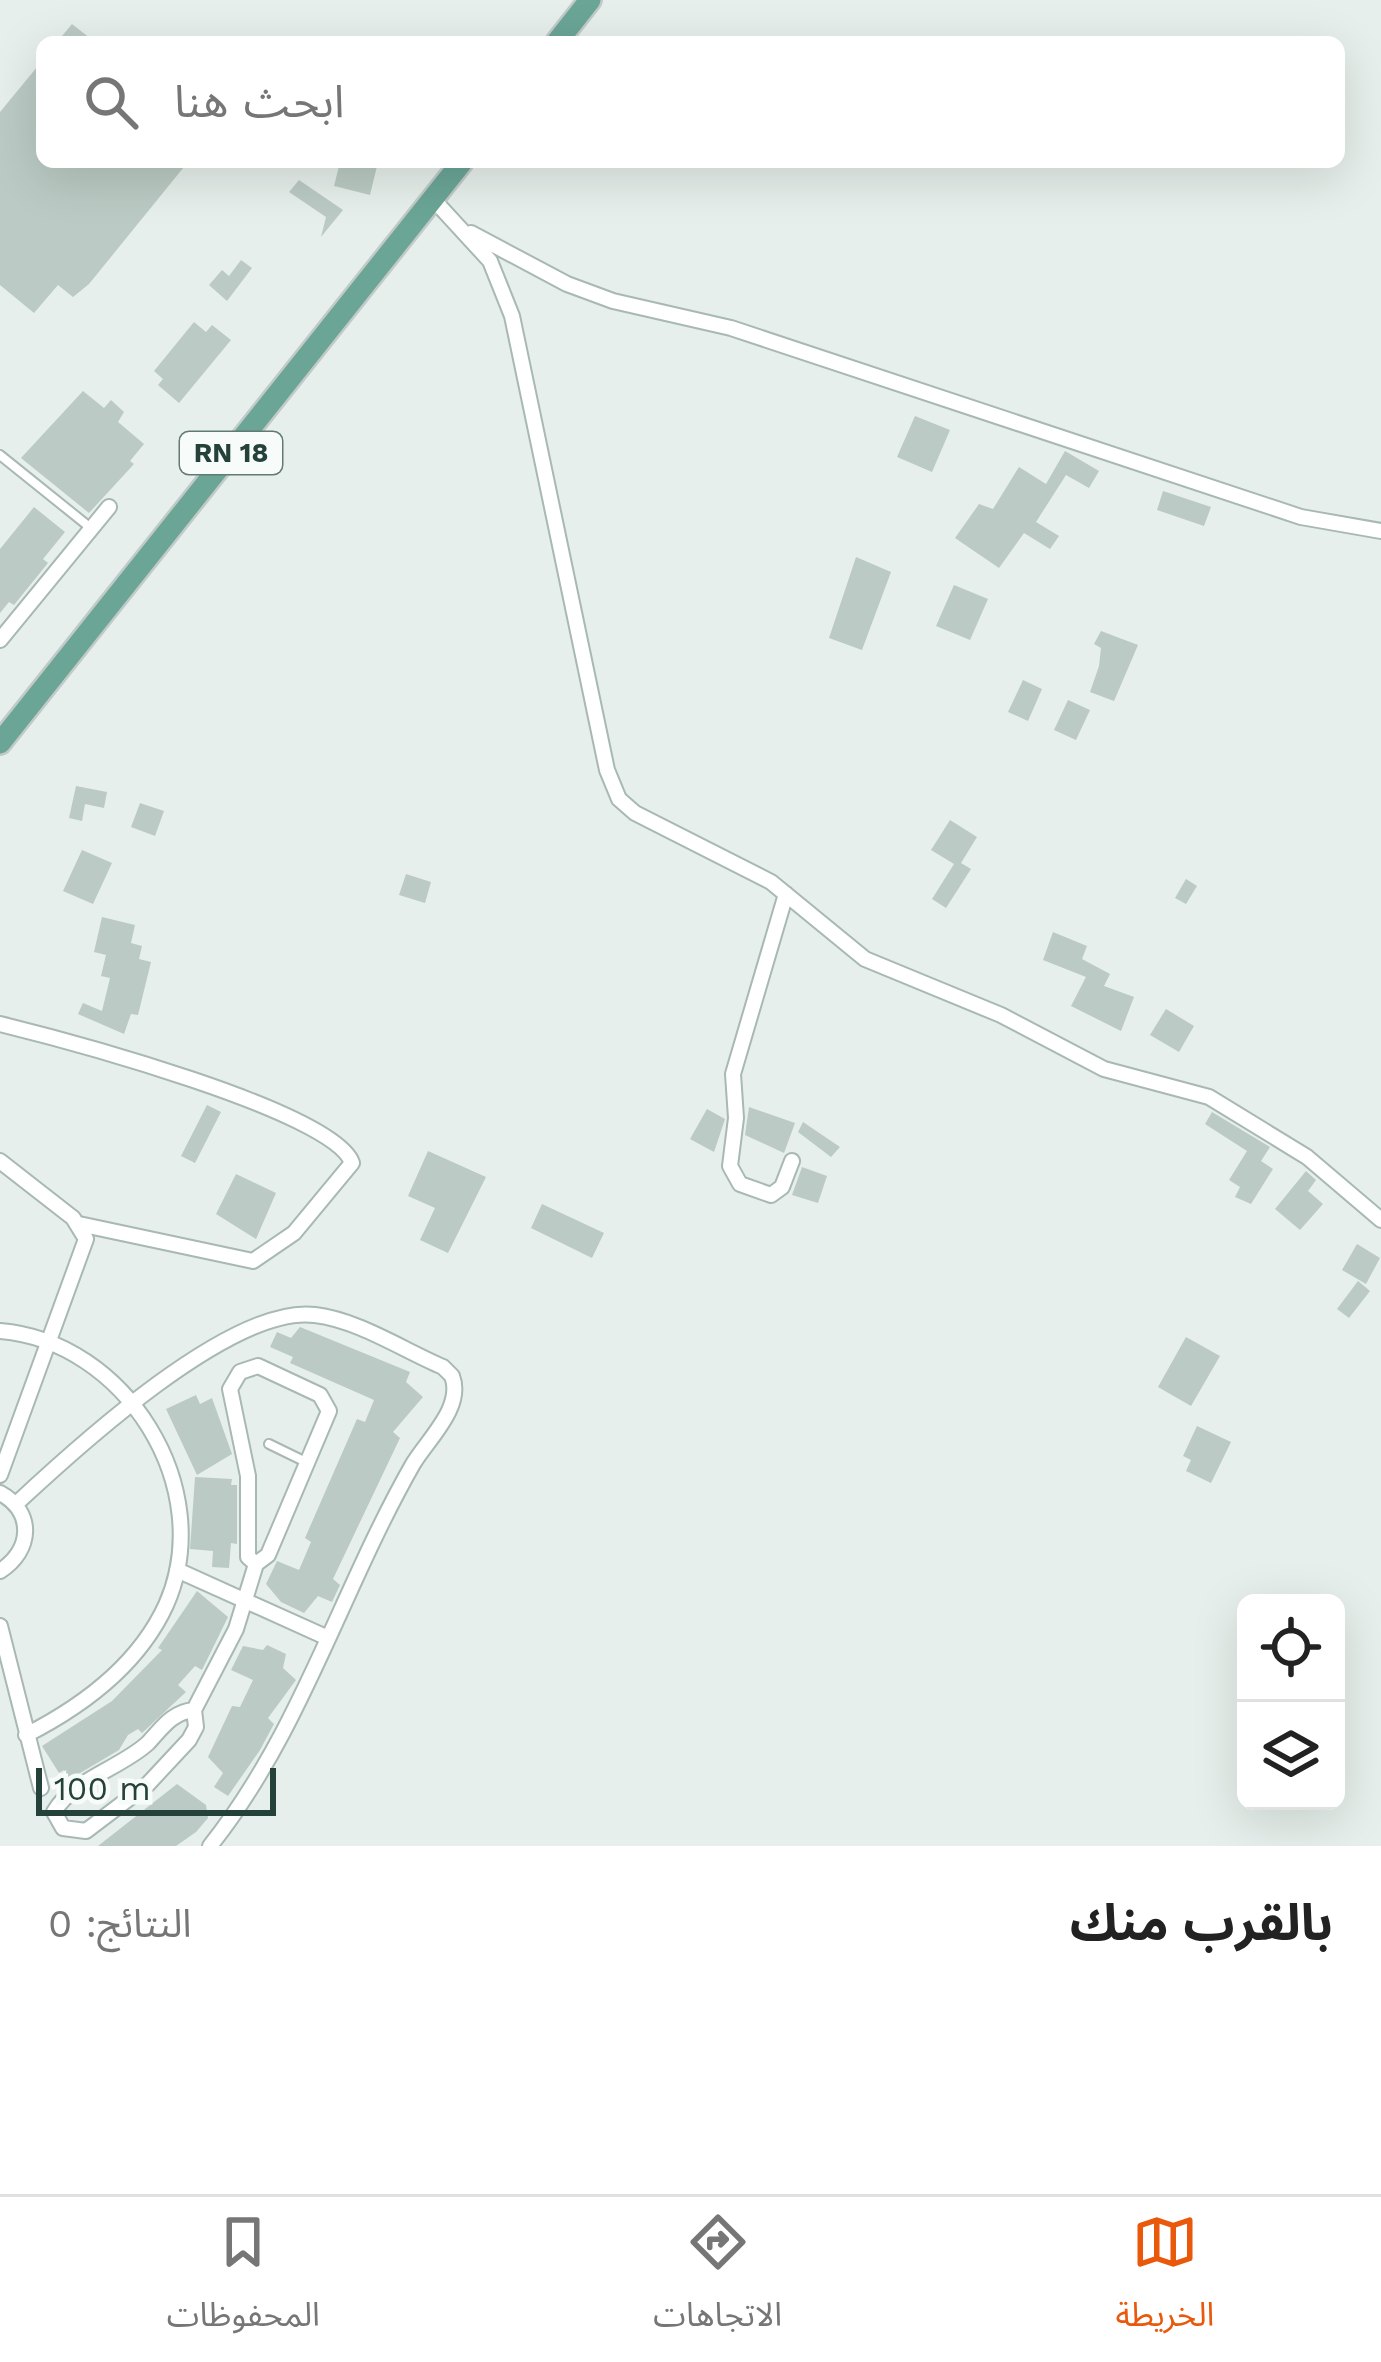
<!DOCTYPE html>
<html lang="ar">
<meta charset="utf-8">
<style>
body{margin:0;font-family:"Work Sans","Noto Sans Arabic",sans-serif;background:#f6f6f6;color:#222;direction:rtl}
.controls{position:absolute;right:36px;bottom:36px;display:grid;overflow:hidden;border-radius:18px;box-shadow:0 12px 48px #0002}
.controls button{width:108px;height:108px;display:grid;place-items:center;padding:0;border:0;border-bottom:3px solid #e0e0e0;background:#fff;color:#222;font:60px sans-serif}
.scale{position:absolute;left:36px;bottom:30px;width:240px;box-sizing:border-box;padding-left:12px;border:6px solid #24423a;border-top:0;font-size:33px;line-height:42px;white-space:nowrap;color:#24423a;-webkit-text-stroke:9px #f7fbf9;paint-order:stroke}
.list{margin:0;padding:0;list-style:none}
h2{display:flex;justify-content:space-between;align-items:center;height:156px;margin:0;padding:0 48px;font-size:51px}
h2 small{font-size:39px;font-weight:400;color:#767676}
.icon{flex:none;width:66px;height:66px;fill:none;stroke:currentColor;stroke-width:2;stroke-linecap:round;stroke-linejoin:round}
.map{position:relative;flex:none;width:1381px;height:1846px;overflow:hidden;direction:ltr}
.search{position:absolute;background:#fff;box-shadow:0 12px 48px #0002;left:36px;right:36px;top:36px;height:132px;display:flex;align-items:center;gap:30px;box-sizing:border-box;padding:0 42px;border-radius:18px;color:#767676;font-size:45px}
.sheet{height:348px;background:#fff}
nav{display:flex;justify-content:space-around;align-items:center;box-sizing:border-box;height:168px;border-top:3px solid #e0e0e0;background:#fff;font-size:33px;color:#767676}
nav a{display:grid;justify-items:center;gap:6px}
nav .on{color:#ea580c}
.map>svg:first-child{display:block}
.building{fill:#bbcac4}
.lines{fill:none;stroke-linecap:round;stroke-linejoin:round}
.service-casing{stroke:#a8b8b2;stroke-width:12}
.minor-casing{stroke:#a8b8b2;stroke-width:18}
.primary-casing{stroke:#c2cac8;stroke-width:26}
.service{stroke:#fff;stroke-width:8}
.minor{stroke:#fff;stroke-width:14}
.primary{stroke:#6aa596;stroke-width:21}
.labels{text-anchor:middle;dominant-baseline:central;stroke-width:9;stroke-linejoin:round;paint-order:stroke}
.shield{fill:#f7fbf9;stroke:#637a73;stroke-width:3}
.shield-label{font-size:27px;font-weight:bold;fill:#24423a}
</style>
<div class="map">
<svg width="1381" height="1846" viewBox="0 0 1381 1846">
<rect width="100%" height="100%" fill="#e6efeb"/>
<!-- building -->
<path class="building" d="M 72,24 L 95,42 L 57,42 Z
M 42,61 L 42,162 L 188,162 L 89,284 L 73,297 L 58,285 L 34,313 L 0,285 L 0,112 Z
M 340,162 L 378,162 L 370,195 L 334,186 Z
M 299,180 L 343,210 L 321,237 L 326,217 L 289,192 Z
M 241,260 L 252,268 L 227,301 L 209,285 L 222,270 L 229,276 Z
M 194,322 L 206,332 L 212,325 L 231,340 L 179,403 L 158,385 L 163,379 L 154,371 Z
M 83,391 L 104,408 L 111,400 L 124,412 L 118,422 L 144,444 L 130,461 L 134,464 L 89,513 L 21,458 Z
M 915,416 L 950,430 L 932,472 L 897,457 Z
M 1065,451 L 1099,471 L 1089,488 L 1066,475 L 1036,522 L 1059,536 L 1050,549 L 1024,533 L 999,568 L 955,538 L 979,504 L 993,509 L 1019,467 L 1046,484 Z
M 1163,491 L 1211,507 L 1204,526 L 1157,510 Z
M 34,507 L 65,532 L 43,559 L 48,563 L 14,605 L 9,602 L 0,613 L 0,549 Z
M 856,557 L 891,572 L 862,650 L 829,638 Z
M 954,585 L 988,599 L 970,640 L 936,626 Z
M 1101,631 L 1138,645 L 1114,701 L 1090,692 L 1099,666 L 1101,648 L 1094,644 Z
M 1023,680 L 1042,689 L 1028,721 L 1008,712 Z
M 1068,700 L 1090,710 L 1076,740 L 1054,730 Z
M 76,786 L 107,792 L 104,808 L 85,804 L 82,821 L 69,818 Z
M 140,803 L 164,811 L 155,836 L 131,827 Z
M 950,820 L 977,837 L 961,863 L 971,869 L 946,908 L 932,899 L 954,864 L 931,850 Z
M 82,850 L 112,863 L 93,904 L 63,891 Z
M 406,874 L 431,882 L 425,903 L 399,895 Z
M 1186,879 L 1197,886 L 1186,904 L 1175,898 Z
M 102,917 L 135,925 L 131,943 L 142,946 L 139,959 L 151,962 L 138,1015 L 131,1014 L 124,1034 L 78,1014 L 83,1003 L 102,1011 L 110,978 L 101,976 L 106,955 L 94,952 Z
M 1053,932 L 1087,946 L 1082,959 L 1110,974 L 1104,986 L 1134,997 L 1121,1031 L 1071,1006 L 1086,977 L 1043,960 Z
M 1166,1009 L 1194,1026 L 1179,1052 L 1150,1035 Z
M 207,1105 L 221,1112 L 195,1163 L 181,1156 Z
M 749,1107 L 795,1123 L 784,1153 L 745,1135 Z
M 707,1109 L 725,1119 L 714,1152 L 690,1139 Z
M 1212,1112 L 1270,1147 L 1261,1161 L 1273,1169 L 1251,1204 L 1235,1197 L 1240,1187 L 1229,1180 L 1247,1151 L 1205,1124 Z
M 803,1122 L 840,1147 L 831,1157 L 798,1132 Z
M 428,1151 L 486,1177 L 448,1253 L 420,1240 L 435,1208 L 408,1196 Z
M 802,1167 L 827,1176 L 818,1203 L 792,1195 Z
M 1306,1171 L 1316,1180 L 1308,1191 L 1323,1204 L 1300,1230 L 1275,1209 Z
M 236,1174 L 276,1193 L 256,1239 L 216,1214 Z
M 542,1204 L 604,1233 L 592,1258 L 531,1228 Z
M 1357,1244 L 1380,1258 L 1366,1284 L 1342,1270 Z
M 1358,1281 L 1370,1291 L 1349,1318 L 1337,1309 Z
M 300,1327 L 410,1372 L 406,1382 L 423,1397 L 393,1432 L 400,1438 L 333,1579 L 340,1585 L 332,1602 L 318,1596 L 304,1613 L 281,1602 L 266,1584 L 277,1561 L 299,1570 L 311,1542 L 305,1538 L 357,1419 L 365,1422 L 374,1400 L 290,1363 L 293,1357 L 270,1347 L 277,1332 L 291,1338 Z
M 1186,1337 L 1220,1356 L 1191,1406 L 1158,1387 Z
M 196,1395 L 200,1404 L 212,1398 L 232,1454 L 197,1475 L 166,1409 Z
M 1197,1426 L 1231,1442 L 1211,1483 L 1186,1471 L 1191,1460 L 1183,1456 Z
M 195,1477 L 232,1479 L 231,1485 L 237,1485 L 237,1544 L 231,1543 L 229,1568 L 212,1567 L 213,1551 L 190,1549 Z
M 197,1591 L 228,1617 L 202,1670 L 195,1666 L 178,1685 L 186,1692 L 142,1733 L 138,1729 L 128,1735 L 119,1750 L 70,1779 L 64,1770 L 59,1773 L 42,1746 L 112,1701 L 162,1650 L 158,1648 Z
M 267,1645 L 286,1654 L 283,1668 L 296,1680 L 268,1718 L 274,1724 L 260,1750 L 228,1796 L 214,1787 L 223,1773 L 208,1757 L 232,1706 L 240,1707 L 253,1680 L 231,1670 L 243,1646 L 263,1650 Z
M 177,1784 L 206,1805 L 208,1818 L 196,1832 L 176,1846 L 98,1846 Z"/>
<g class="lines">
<!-- service casing -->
<g class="service-casing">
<path id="service" d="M 0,455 L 92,529
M 269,1444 L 308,1463"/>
</g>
<!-- minor casing -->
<g class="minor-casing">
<path id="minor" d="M 433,199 L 490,261 L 512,316 L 607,770 L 619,799 L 635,813 L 771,882 L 865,959 L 1001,1015 L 1104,1069 L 1209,1097 L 1307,1157 L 1381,1220
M 471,233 L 567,284 L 613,301 L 731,328 L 1301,517 L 1381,531
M 0,640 L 109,507
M 786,894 L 733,1074 L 736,1118 L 730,1166 L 740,1184 L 771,1195 L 782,1187 L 792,1161
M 0,1024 C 61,1039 335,1111 352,1163 L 294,1233 L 253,1261 L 79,1224
M 0,1161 L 73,1218 L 86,1239 L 0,1475
M 0,1331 C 125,1341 218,1488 166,1605 C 138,1666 83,1706 26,1735
M 258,1366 L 320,1395 L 329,1411 L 268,1555 L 256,1564 L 248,1557 L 248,1476 L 230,1389 L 240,1372 Z
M 0,1493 C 35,1512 32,1551 0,1571
M 16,1504 C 75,1449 232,1304 315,1315 C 358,1320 403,1350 443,1367 L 452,1376 C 464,1407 428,1439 413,1464 C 341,1590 301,1732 210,1846
M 177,1570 L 328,1638
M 0,1626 L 41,1788
M 194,1710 C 172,1712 162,1728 148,1743 C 121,1768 72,1780 54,1812 L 63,1828 L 86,1831 L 148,1784 L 189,1740 L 196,1727 L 194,1710 L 236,1629 L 256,1564"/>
</g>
<!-- primary casing -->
<g class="primary-casing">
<path id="primary" d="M 557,42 L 590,0
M 0,743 L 462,162"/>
</g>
<!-- service -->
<use href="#service" class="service"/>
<!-- minor -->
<use href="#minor" class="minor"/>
<!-- primary -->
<use href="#primary" class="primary"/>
</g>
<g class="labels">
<!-- shield labels -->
<rect class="shield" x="180" y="432" width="102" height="42" rx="9"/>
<g class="shield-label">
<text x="231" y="453">RN 18</text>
</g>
</g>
</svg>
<div class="controls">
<button><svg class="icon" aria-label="locate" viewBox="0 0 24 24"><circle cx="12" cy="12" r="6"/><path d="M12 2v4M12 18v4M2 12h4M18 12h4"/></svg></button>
<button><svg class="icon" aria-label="layers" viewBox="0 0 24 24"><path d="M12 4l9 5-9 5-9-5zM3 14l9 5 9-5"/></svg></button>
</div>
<div class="scale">100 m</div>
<div class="search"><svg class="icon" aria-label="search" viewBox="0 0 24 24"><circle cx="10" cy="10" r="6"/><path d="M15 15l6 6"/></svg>ابحث هنا</div>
</div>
<section class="sheet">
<h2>بالقرب منك<small>النتائج: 0</small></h2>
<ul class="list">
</ul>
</section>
<nav>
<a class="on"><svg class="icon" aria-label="map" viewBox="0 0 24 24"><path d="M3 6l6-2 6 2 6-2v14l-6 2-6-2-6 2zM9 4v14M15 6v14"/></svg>الخريطة</a>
<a><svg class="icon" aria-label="directions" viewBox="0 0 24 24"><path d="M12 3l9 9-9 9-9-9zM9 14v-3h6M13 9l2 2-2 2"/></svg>الاتجاهات</a>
<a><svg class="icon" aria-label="saved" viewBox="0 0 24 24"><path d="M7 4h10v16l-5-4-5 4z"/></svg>المحفوظات</a>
</nav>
